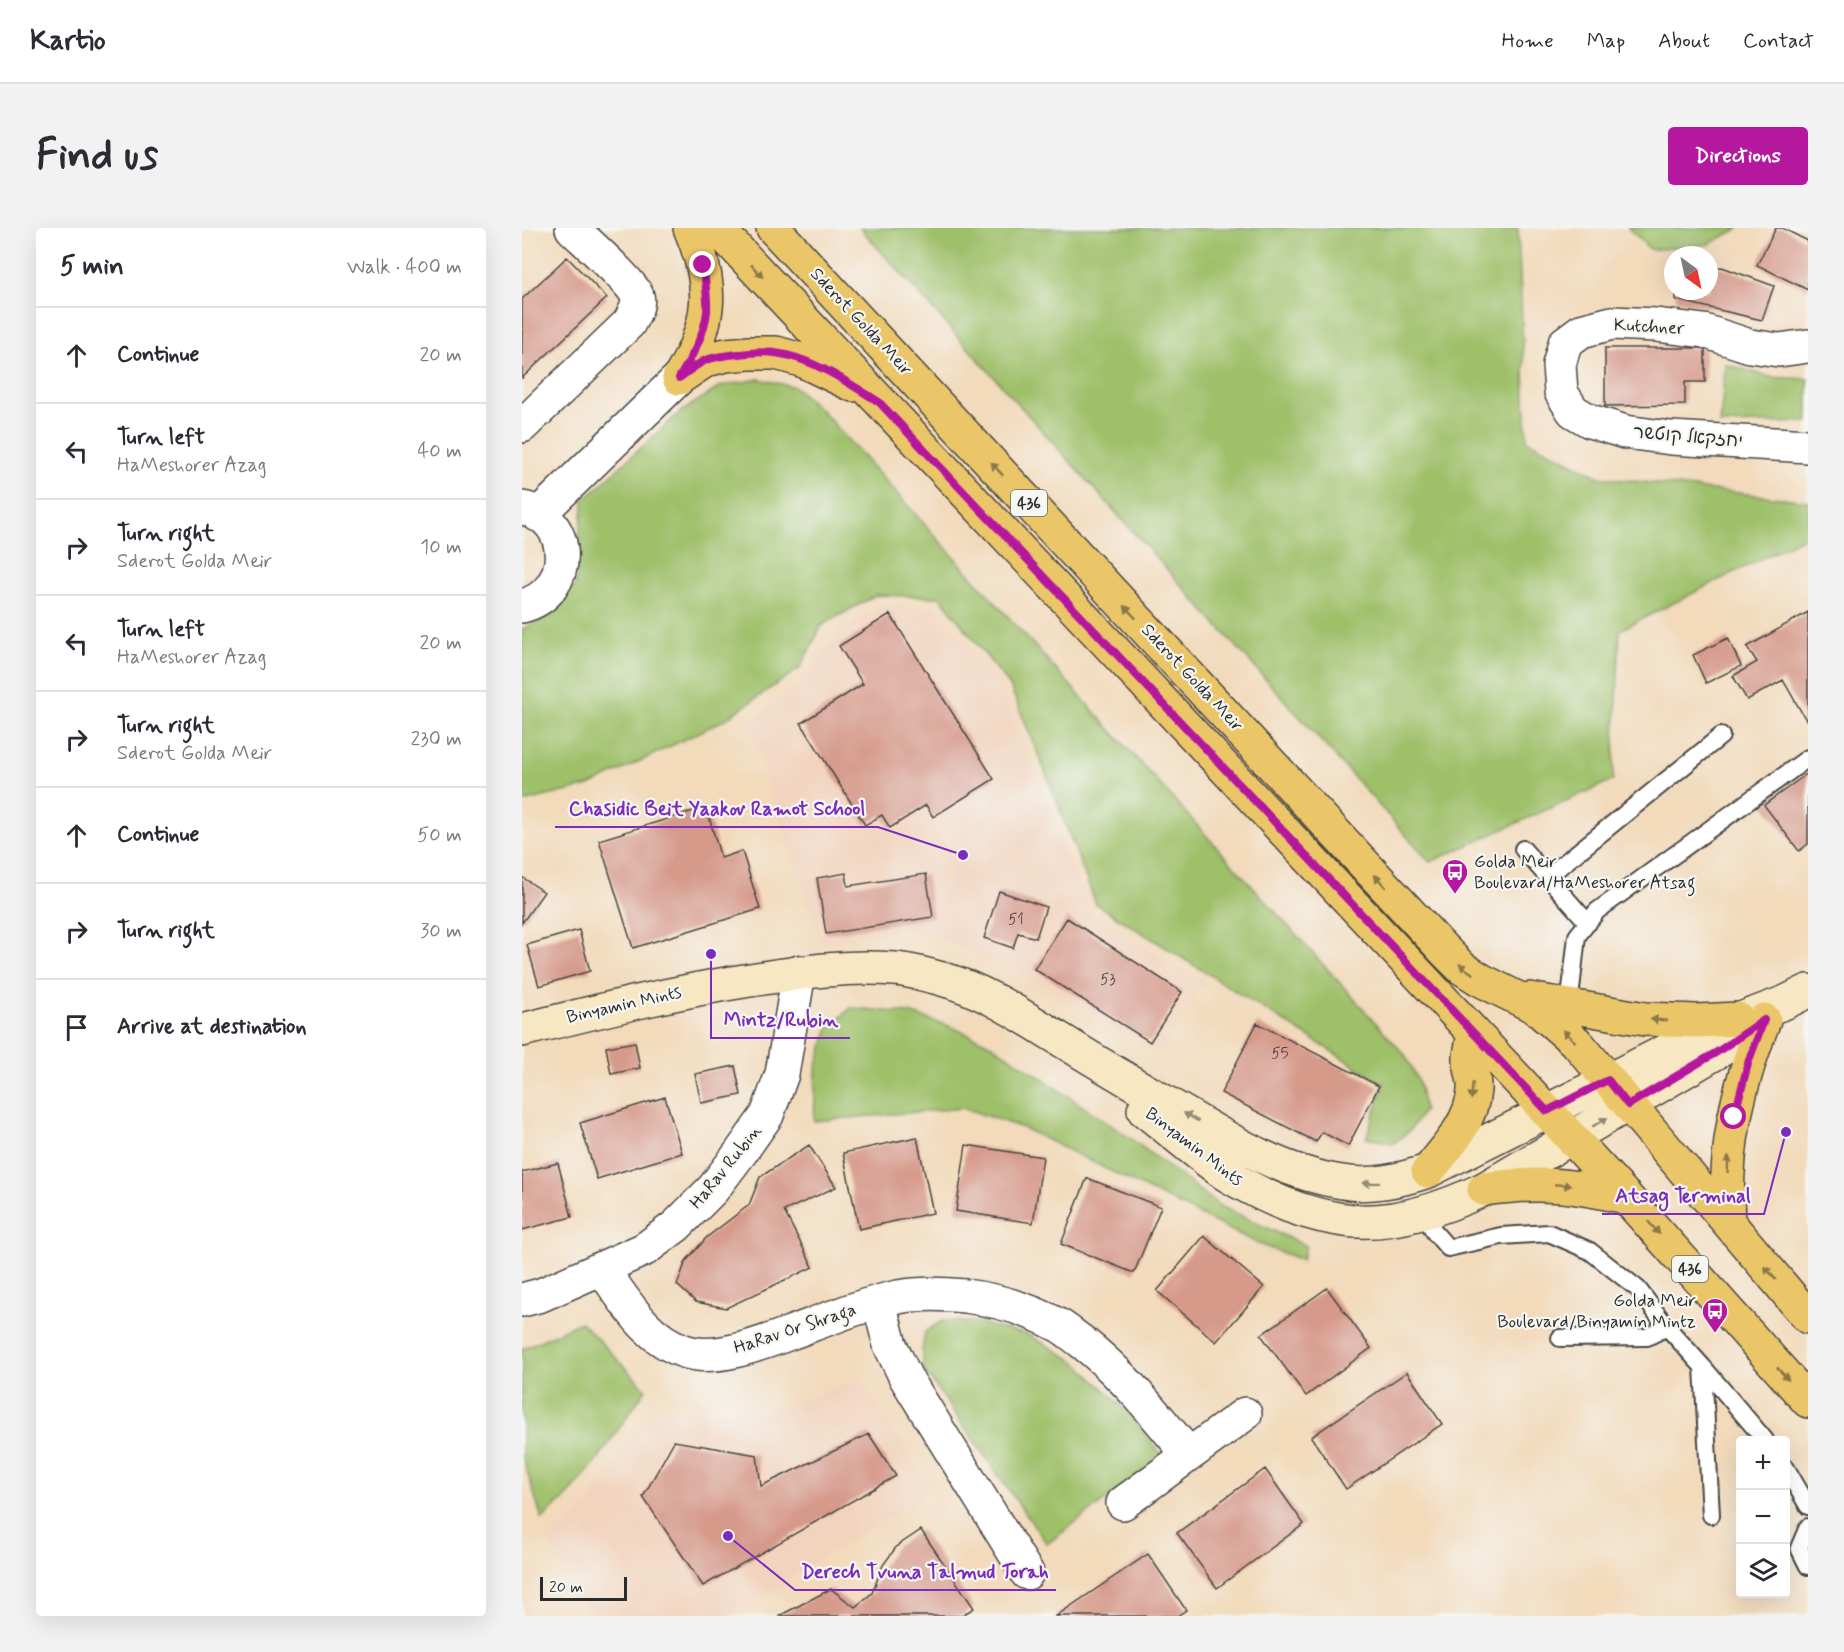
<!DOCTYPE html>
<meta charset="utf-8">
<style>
body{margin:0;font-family:Mynerve,"Playpen Sans Hebrew",sans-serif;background:#f2f2f3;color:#2b2b33}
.controls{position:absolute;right:18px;bottom:18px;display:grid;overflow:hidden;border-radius:6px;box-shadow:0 6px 24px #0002}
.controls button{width:54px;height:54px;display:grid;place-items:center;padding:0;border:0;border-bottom:2px solid #e1e1e2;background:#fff;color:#2b2b33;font:30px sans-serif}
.compass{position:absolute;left:1142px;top:18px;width:54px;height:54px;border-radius:50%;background:#fff;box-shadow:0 6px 24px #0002;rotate:147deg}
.scale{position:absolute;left:18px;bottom:15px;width:87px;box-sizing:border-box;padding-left:6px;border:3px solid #2b2b2b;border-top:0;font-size:16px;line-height:21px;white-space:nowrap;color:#2b2b2b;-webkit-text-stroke:4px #f6f6f2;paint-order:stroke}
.stop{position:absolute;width:18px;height:18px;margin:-14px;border:4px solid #b5179e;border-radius:50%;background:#fff}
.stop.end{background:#b5179e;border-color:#fff;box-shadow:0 2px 6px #0008}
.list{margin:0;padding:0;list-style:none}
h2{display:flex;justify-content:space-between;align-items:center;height:78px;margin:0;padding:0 24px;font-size:26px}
h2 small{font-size:20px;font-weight:400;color:#7c7c81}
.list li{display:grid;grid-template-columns:39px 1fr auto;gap:18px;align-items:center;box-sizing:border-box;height:96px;padding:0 24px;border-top:2px solid #e1e1e2}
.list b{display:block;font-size:22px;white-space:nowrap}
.list p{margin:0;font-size:20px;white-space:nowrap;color:#7c7c81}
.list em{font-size:20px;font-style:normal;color:#7c7c81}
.icon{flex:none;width:33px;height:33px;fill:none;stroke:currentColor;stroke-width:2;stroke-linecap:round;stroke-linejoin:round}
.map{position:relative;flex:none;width:1286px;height:1388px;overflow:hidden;border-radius:6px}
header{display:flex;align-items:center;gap:36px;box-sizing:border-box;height:84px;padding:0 30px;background:#fff;border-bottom:2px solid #e1e1e2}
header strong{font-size:28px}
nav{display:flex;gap:33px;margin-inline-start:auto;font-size:21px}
.intro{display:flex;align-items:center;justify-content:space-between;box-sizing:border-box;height:144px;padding:0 36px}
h1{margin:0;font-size:42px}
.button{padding:15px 27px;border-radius:6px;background:#b5179e;color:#fff;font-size:21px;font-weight:700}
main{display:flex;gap:36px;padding:0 36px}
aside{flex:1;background:#fff;border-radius:6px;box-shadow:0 6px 24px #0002}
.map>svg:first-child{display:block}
.built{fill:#f2d4be}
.green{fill:#9ec069;stroke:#64764a;stroke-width:1.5}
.building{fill:#d69a8b}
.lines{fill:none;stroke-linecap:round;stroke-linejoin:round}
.lane-casing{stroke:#494541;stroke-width:20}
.street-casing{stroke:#494541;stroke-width:36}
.secondary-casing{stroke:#494541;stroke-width:36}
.primary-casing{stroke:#494541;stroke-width:36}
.lane{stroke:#fff;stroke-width:16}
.street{stroke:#fff;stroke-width:33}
.secondary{stroke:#f7e8c3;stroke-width:33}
.primary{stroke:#ebc669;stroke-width:33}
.oneway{fill:#8b784a}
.oneway2{fill:#918a77}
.route{stroke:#b5179e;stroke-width:8}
.labels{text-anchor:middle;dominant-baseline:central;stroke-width:4.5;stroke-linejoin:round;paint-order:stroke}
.number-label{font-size:15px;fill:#564743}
.shield{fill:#f6f6f2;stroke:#686867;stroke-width:1.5}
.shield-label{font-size:16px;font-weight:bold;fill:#2b2b2b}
.street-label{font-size:18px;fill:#2b2b2b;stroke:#f6f6f2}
.poi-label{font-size:18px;fill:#2b2b2b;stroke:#f6f6f2;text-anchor:start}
.leader{fill:none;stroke:#7b2cbf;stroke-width:2}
.callout-dot{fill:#7b2cbf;stroke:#f6f6f2;stroke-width:2}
.callout-label{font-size:20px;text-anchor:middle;font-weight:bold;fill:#7b2cbf;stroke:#f6f6f2;stroke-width:4.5;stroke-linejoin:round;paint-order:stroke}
</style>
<header>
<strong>Kartio</strong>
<nav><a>Home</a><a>Map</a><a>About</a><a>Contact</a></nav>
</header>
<div class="intro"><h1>Find us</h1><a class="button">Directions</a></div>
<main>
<aside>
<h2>5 min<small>Walk · 400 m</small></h2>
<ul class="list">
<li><svg class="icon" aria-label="ahead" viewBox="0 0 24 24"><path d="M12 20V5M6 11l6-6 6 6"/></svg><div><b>Continue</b></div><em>20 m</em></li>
<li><svg class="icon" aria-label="left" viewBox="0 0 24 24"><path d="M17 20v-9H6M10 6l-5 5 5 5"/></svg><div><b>Turn left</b><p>HaMeshorer Azag</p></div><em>40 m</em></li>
<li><svg class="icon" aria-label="right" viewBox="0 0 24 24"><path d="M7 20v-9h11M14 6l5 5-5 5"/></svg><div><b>Turn right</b><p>Sderot Golda Meir</p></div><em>10 m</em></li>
<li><svg class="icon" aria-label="left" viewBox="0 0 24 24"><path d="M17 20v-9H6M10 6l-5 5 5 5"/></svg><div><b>Turn left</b><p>HaMeshorer Azag</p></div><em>20 m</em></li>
<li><svg class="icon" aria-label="right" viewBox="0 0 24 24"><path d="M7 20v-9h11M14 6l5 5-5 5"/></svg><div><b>Turn right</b><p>Sderot Golda Meir</p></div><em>230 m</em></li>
<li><svg class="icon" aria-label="ahead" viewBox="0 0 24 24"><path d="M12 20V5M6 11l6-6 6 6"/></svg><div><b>Continue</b></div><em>50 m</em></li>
<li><svg class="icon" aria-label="right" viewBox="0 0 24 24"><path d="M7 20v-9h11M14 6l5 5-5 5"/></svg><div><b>Turn right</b></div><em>30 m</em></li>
<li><svg class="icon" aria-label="arrive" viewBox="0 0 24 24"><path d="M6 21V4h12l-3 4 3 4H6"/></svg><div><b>Arrive at destination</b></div></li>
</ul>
</aside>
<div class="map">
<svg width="1286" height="1388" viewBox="0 0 1286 1388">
<rect width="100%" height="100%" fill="#f6f6f2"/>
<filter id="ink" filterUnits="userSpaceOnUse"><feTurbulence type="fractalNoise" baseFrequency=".0167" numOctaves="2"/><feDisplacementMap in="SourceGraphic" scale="12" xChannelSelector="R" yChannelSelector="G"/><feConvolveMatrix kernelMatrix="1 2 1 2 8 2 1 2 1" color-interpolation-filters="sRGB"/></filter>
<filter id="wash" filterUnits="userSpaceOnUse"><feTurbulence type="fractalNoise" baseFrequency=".008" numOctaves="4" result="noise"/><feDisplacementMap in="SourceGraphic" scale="24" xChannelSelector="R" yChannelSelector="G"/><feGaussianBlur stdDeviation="1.35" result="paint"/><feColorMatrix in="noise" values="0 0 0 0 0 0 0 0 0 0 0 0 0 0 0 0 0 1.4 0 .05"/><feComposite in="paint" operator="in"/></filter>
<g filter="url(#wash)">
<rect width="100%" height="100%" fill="#f2dabb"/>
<!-- built -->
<path class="built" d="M 360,377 L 414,379 L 477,452 L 569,687 L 683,755 L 637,828 L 515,753 L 434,717 L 387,701 L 300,716 L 225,492 L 290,446 L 315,405 Z
M 338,1149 L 407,1263 L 209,1388 L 68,1388 L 25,1311 L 68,1272 L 107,1208 L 133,1183 L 259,1180 Z"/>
<!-- green -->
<path class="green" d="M 338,0 L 996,0 L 1005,212 L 1077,249 L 1286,273 L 1286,307 L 1098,402 L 1091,552 L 908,634 Z
M 1106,0 L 1218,0 L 1187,16 L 1129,22 Z
M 1203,136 L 1248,149 L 1286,151 L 1286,194 L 1198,196 Z
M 237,151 L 273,159 L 300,183 L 883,827 L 897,854 L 902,882 L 889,901 L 872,915 L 844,910 L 862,856 L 574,676 L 527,553 L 488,458 L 418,369 L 354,367 L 300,397 L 278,440 L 202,492 L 67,558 L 0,574 L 0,401 L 33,385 L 54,356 L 56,316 L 62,272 L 157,185 L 199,158 Z
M 329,780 L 387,785 L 427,798 L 470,817 L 611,912 L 698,978 L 784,1018 L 780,1032 L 739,1017 L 501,900 L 441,880 L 292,893 L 294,840 L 307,799 Z
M 420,1093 L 451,1094 L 507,1107 L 554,1134 L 604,1182 L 641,1228 L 525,1316 L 402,1142 L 400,1122 L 403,1104 Z
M 59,1094 L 124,1161 L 76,1231 L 45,1269 L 20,1291 L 0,1228 L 0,1121 Z"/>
<g id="blocks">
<!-- building -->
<path class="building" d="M 1254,0 L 1260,0 L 1286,13 L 1286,62 L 1235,37 Z
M 45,29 L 85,70 L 0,150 L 0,71 Z
M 1200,39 L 1252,58 L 1240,92 L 1154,72 L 1154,63 L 1187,63 L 1187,41 Z
M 1083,120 L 1183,120 L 1183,154 L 1163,154 L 1163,177 L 1083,178 Z
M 1286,384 L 1286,490 L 1284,492 L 1261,452 L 1225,472 L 1211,448 L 1235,434 L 1225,419 Z
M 368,386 L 472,551 L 411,589 L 404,577 L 368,600 L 360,587 L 343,597 L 279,495 L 341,456 L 317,418 Z
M 1206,410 L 1219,438 L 1184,455 L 1171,427 Z
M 1286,545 L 1286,616 L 1277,623 L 1242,577 Z
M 184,579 L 199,630 L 220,623 L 238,681 L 111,720 L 77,612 Z
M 324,645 L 326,658 L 404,646 L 411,689 L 304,706 L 295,650 Z
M 0,649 L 22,664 L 0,695 Z
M 477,663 L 524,679 L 514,710 L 496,705 L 491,720 L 462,710 Z
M 545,690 L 660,764 L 628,814 L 512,741 Z
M 57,702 L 68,743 L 17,758 L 5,717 Z
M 735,795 L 857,858 L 826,918 L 800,904 L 794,914 L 699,865 Z
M 113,814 L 118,840 L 89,846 L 84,819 Z
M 213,838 L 219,867 L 179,875 L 173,846 Z
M 143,869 L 160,925 L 75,951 L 58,895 Z
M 395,909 L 411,985 L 337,1001 L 321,925 Z
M 287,917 L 314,959 L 262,983 L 291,1039 L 204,1080 L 174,1074 L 155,1057 L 164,1033 L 185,1009 L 227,977 L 238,949 Z
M 444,917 L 521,929 L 511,995 L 434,983 Z
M 36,935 L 50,989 L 0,1002 L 0,944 Z
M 565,950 L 639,979 L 612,1045 L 539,1016 Z
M 682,1008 L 742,1059 L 694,1114 L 635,1063 Z
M 805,1060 L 849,1120 L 784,1168 L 739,1107 Z
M 885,1144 L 920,1196 L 824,1261 L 789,1209 Z
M 347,1206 L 374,1248 L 181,1358 L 121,1269 L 152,1213 L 235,1227 L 239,1258 Z
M 743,1241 L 782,1296 L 695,1360 L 655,1305 Z
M 399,1302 L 452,1380 L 439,1388 L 257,1388 L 309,1361 L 333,1379 L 350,1365 L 361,1337 L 375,1318 Z
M 626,1326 L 664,1382 L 655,1388 L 534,1388 Z"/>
</g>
</g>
<g filter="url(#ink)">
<use href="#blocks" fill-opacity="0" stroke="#494541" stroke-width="1.5"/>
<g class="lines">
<!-- lane casing -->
<g class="lane-casing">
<path id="lane" d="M 1001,621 L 1066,695
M 1025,649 L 1199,508
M 1047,779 L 1055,708 L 1075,683 L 1286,530
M 901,984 L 913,1005 L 926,1020 L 979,1008 L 1027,1005 L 1068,1023 L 1116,1061 L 1145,1099 L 1125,1109 L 1038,1110
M 1145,1099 L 1181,1139 L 1189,1287
M 1181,1139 L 1243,1212
M 1264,1240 L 1286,1278
M 1286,1299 L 1277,1320 L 1286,1338"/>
</g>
<!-- street casing -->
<g class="street-casing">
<path id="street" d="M 1286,118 L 1257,122 L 1228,118 L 1182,103 L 1134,97 L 1090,95 L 1059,103 L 1043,115 L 1037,137 L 1039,164 L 1051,183 L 1068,193 L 1103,204 L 1149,210 L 1286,218
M 0,198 L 107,95 C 111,87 118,77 115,68 C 111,55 62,12 50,0
M 0,280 C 52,289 53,365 0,378
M 16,287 L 157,150
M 80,1041 C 103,1072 123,1110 162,1123 C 192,1134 239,1116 268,1105 C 303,1092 339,1077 376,1069 C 398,1065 421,1066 443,1068 C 476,1072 509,1082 538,1098 C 546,1103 553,1109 560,1114 C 601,1146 634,1187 666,1226
M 0,1072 L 19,1067 L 123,1021 L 154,998 L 191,961 L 219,924 L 245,887 L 260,846 L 277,744
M 357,1075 L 368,1117 L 384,1150 L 505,1345
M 601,1275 L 723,1186"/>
</g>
<!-- secondary casing -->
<g class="secondary-casing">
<path id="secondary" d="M 0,802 C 76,783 151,764 228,752 C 275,745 324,737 372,741 C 388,742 405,747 420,751 C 462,762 500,788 536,810 C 576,835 617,859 657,882 C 709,913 760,945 820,954 C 850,959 878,952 906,943 L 1176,807 L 1264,774 L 1286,763
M 622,882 C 649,903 674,925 702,945 C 714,953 728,960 742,967 C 765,978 791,987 816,991 C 865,1000 918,982 962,961 L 1195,824 L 1230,801"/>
</g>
<!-- primary casing -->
<g class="primary-casing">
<path id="primary" d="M 195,0 L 997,853 L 1104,969 L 1286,1173
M 251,0 L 923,723 L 940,740 L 959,752 L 1013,779 L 1056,816 L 1286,1089
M 158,149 C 190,95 193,58 168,0
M 157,150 L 184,132 L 204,127 L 227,125 L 254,125 L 279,132 L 331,157
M 1007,771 L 1123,791 L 1175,793 L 1216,791
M 906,943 C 925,920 950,893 952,862 C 953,852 949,843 948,834 C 947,825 951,815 952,806
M 962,961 C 1018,953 1050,957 1104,969
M 1206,994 C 1202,919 1215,862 1242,792"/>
</g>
<!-- lane -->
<use href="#lane" class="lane"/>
<!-- street -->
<use href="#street" class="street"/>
<!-- secondary -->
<use href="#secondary" class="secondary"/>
<!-- primary -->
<use href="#primary" class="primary"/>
</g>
<!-- one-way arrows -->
<defs><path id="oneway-solid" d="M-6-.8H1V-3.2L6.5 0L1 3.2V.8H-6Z" transform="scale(1.5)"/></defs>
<g class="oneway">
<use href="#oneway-solid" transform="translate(235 43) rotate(47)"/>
<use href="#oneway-solid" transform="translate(475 241) rotate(-133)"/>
<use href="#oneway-solid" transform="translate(608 384) rotate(-133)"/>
<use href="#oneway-solid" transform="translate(858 653) rotate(-133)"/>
<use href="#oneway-solid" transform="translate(944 741) rotate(-144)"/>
<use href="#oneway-solid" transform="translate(1137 792) rotate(-176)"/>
<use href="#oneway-solid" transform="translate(1047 808) rotate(-137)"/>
<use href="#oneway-solid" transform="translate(950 863) rotate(95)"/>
<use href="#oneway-solid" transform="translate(1206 936) rotate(-87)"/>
<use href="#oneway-solid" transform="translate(1041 957) rotate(5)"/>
<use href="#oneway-solid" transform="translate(1132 1000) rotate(48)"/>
<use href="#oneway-solid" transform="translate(1248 1045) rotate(-130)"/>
<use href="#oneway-solid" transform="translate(1261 1146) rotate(48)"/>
</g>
<g class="oneway2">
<use href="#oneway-solid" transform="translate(669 889) rotate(-150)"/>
<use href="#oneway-solid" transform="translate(1078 894) rotate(-31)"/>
<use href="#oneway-solid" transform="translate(849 955) rotate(179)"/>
</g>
</g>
<g class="lines" filter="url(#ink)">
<!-- route -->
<path class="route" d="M 181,37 C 183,52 186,69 185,84 C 182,108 169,130 157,150 C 166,144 175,136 184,132 C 194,128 206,127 216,126 C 228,125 241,123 253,125 C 289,129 327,155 357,174 L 1025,883 L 1086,852 L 1106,877 L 1195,824 L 1242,792 L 1227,832 L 1212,889"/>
</g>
<!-- icons -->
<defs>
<g id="bus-pin" transform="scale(1.35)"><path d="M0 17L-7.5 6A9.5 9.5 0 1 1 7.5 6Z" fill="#b5179e" stroke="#f6f6f2"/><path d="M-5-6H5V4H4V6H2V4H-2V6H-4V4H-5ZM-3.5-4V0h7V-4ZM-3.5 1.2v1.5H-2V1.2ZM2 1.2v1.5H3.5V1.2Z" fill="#fff"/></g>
</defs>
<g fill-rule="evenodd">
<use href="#bus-pin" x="933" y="644"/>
<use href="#bus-pin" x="1193" y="1083"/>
</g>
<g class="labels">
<!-- number labels -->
<g class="number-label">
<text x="494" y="692">51</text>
<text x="586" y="752">53</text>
<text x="758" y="826">55</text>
</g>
<!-- shield labels -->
<g class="shield">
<rect x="489" y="262" width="36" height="26" rx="4.5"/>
<rect x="1150" y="1028" width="36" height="26" rx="4.5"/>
</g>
<g class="shield-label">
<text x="507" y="275">436</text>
<text x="1168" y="1041">436</text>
</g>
<!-- street labels -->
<g class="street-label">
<text transform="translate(339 94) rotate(47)">Sderot Golda Meir</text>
<text transform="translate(1127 99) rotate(3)">Kutchner</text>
<text transform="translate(1166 209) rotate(5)">יחזקאל קוטשר</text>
<text transform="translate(670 450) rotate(47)">Sderot Golda Meir</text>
<text transform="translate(102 777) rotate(-13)">Binyamin Mints</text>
<text transform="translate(672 919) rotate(37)">Binyamin Mints</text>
<text transform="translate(204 939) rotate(-51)">HaRav Rubin</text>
<text transform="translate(273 1101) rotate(-18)">HaRav Or Shraga</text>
</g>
<!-- poi labels -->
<g class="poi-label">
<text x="952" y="634">Golda Meir<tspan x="952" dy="21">Boulevard/HaMeshorer Atsag</tspan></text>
<text x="1174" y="1073" text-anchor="end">Golda Meir<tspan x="1174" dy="21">Boulevard/Binyamin Mintz</tspan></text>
</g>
</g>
<!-- callouts -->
<path class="leader" d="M441 627L356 599H33M189 726L189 810H328M1264 904L1242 986H1080M206 1308L273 1362H534"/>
<g class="callout-dot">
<circle cx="441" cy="627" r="6"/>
<circle cx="189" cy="726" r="6"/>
<circle cx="1264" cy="904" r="6"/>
<circle cx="206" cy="1308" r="6"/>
</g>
<g class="callout-label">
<text x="195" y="587">Chasidic Beit Yaakov Ramot School</text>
<text x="259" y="798">Mintz/Rubin</text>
<text x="1161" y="974">Atsag Terminal</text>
<text x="403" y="1350">Derech Tvuna Talmud Torah</text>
</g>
</svg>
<div class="controls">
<button>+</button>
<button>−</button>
<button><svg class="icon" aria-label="layers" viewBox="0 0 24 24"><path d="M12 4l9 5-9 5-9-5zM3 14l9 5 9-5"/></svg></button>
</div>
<svg class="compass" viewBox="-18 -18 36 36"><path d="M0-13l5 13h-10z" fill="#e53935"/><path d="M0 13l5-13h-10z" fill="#7c7c81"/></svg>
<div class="scale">20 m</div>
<div class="stop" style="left:1212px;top:889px"></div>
<div class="stop end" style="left:181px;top:37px"></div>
</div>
</main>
